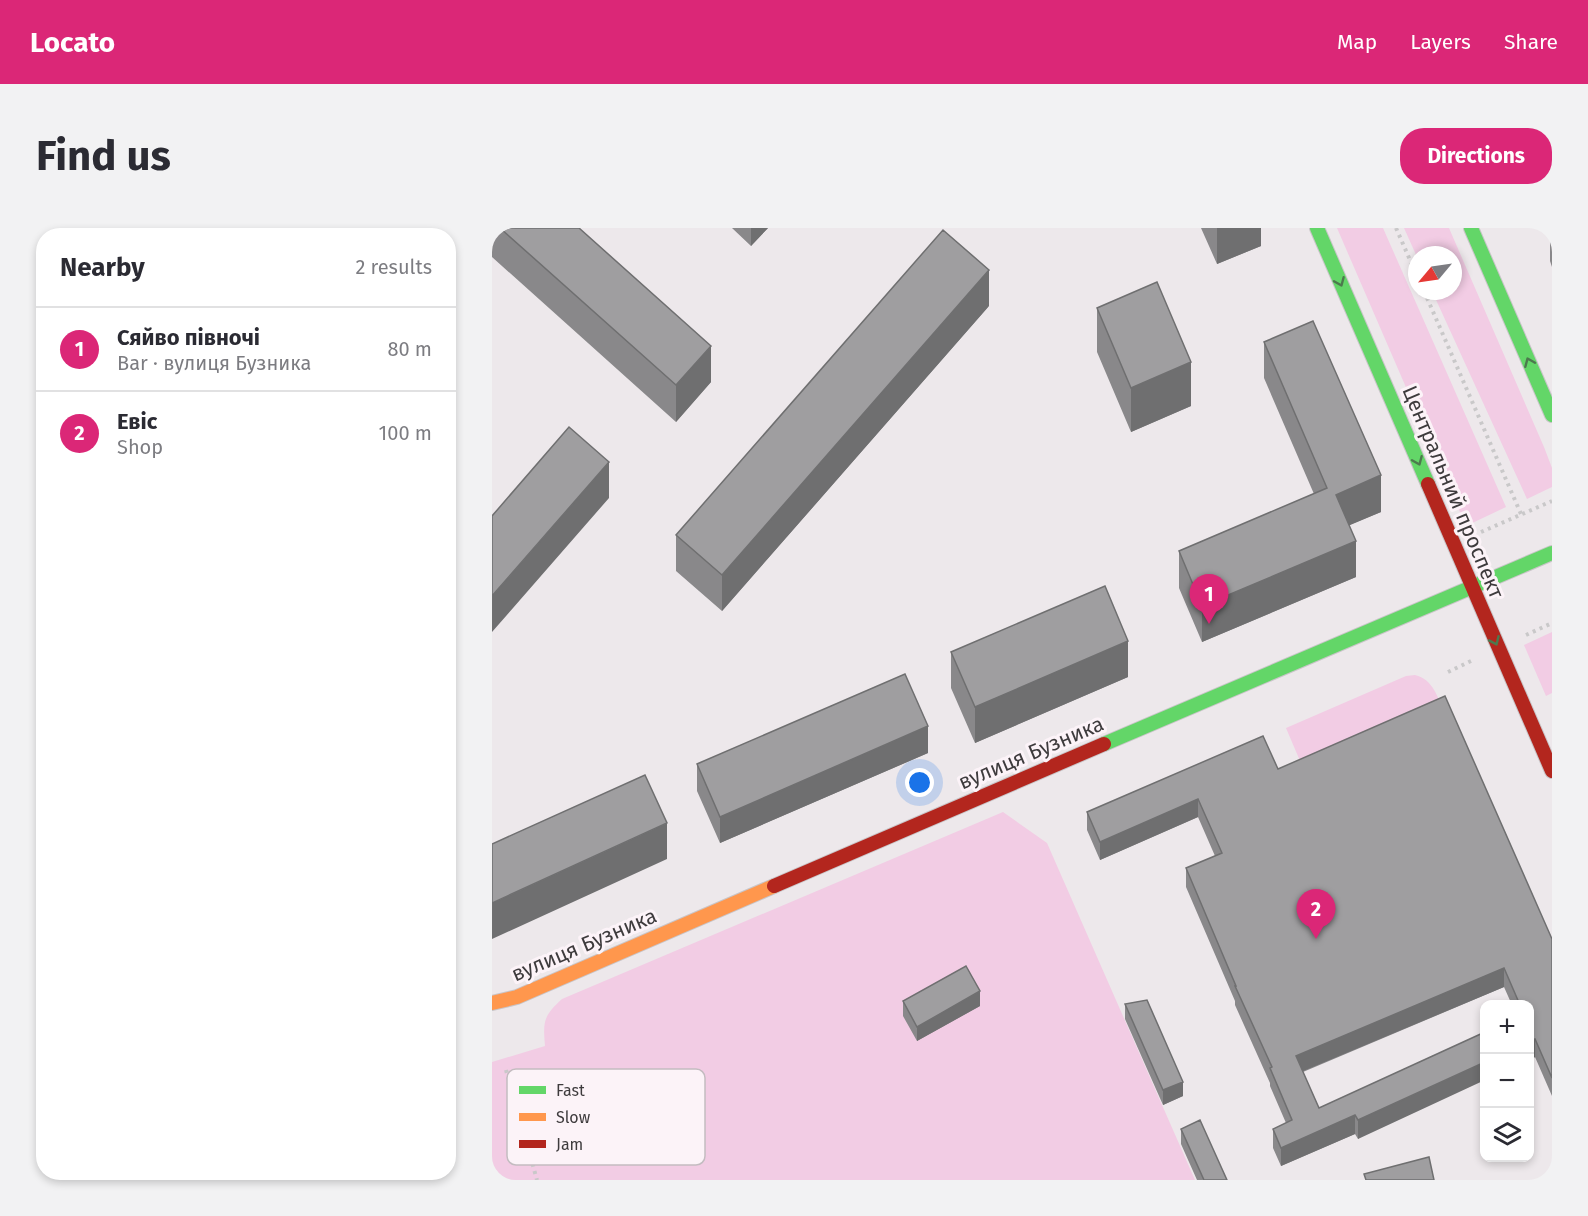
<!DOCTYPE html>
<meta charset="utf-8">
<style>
body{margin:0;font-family:"Fira Sans",sans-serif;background:#f2f2f3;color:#2b2b33}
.controls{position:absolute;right:18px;bottom:18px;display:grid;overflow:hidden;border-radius:12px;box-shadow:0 3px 9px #0003}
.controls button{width:54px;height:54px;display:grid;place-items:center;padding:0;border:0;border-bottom:2px solid #e1e1e2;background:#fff;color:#2b2b33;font:30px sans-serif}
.compass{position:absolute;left:916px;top:18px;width:54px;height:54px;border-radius:50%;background:#fff;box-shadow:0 3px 9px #0003;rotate:241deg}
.you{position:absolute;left:428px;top:555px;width:21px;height:21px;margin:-15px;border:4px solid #fff;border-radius:50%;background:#1a73e8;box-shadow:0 0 0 9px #1a73e833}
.badge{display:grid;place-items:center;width:39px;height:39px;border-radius:50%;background:#db2777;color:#fff;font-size:20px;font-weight:700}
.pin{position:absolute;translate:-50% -50px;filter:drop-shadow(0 2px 3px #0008)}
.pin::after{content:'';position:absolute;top:32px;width:21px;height:18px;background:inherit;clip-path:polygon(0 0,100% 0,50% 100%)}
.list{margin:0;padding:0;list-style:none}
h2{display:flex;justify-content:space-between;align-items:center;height:78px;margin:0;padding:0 24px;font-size:26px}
h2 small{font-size:20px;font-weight:400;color:#7c7c81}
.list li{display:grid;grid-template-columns:39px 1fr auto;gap:18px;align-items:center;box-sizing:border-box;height:84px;padding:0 24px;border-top:2px solid #e1e1e2}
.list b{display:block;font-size:22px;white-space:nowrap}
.list p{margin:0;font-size:20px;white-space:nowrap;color:#7c7c81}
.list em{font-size:20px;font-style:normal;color:#7c7c81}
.icon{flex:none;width:33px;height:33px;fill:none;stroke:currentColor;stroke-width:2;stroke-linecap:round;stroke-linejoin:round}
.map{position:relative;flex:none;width:1060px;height:952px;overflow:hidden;border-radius:24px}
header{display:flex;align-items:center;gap:36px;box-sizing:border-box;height:84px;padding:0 30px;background:#db2777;color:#fff}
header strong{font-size:28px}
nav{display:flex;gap:33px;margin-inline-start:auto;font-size:21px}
.intro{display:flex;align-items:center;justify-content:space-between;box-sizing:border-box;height:144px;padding:0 36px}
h1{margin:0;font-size:42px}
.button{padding:15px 27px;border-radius:24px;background:#db2777;color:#fff;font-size:21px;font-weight:700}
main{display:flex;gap:36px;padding:0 36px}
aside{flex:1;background:#fff;border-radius:24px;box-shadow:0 3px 9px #0003}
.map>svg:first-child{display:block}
.green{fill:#f2cce4}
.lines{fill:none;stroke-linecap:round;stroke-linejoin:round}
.fast-casing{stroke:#c9c5c8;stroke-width:16}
.slow-casing{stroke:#c9c5c8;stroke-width:16}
.jam-casing{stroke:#c9c5c8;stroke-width:16}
.path{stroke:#c9c8c9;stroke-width:4;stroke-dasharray:3 4.5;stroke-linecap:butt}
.fast{stroke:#63d668;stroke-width:14}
.slow{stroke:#ff974d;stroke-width:14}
.jam{stroke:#b3261e;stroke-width:14}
.wall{fill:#89888a}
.shaded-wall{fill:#6f6f70}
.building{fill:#9f9ea0;stroke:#6f6f70;stroke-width:1.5}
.oneway{stroke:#4d794e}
.labels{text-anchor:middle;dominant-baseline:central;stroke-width:6;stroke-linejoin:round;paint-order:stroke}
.street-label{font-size:21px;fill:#3e3b3d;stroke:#fcf3f8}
.key{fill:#fcf3f8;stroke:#c3bcc0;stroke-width:1.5}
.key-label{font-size:16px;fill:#3e3b3d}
</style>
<header>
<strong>Locato</strong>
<nav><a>Map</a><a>Layers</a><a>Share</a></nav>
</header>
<div class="intro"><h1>Find us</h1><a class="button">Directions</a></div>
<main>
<aside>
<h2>Nearby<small>2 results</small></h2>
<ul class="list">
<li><span class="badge">1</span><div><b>Сяйво півночі</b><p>Bar · вулиця Бузника</p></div><em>80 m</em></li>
<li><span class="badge">2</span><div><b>Евіс</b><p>Shop</p></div><em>100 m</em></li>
</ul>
</aside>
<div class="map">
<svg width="1060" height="952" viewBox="0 0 1060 952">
<rect width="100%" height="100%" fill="#ede8eb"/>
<!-- green -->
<path class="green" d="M 845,0 L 891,0 L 1014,279 L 974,298 Z
M 912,0 L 957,0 L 1052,219 L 1060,240 L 1060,259 L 1035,271 L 940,63 L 961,63 L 961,27 L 925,27 L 925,29 Z
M 1060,404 L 1060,465 L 1054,468 L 1032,417 Z
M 923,447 C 941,451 946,470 953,486 L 814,547 L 794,500 L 914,448 Z
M 511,584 L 555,615 L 703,952 L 0,952 L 0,834 L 53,818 C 51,794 51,788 70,771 Z"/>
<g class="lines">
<!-- fast casing -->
<g class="fast-casing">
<path id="fast" d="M 825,0 L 936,256
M 979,0 L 1060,187
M 612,516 L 1060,325"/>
</g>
<!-- slow casing -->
<g class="slow-casing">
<path id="slow" d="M 0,775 L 25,769 L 282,658"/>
</g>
<!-- jam casing -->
<g class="jam-casing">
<path id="jam" d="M 936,256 L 1060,543
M 282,658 L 612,516"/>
</g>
<!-- path -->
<path class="path" d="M 904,0 L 925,48
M 932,63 L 1029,286
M 989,304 L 1060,273
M 1034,407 L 1060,395
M 956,444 L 979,433
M 14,842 L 45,952"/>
<!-- fast -->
<use href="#fast" class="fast"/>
<!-- slow -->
<use href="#slow" class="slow"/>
<!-- jam -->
<use href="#jam" class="jam"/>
</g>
<!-- wall -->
<path class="wall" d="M 0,0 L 87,0 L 219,154 L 184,194 L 0,29 Z
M 240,0 L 276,0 L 259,18 Z
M 709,0 L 769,0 L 769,18 L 725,36 Z
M 1058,0 L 1060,0 L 1060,39 L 1058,33 Z
M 497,78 L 230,383 L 184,343 L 184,307 Z
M 605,80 L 699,178 L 639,204 L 605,124 Z
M 772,114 L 889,284 L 857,297 L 864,349 L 710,414 L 687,360 L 687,323 L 822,266 L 772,150 Z
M 459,424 L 636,449 L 483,515 L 459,460 Z
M 436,525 L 228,615 L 205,563 L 205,536 Z
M 786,541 L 1060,711 L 1060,868 L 1043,829 L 1038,832 L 1038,777 L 1020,777 L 1012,759 L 811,844 L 827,880 L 993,804 L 866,911 L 863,906 L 789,938 L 781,920 L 781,901 L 794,895 L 778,858 L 778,855 L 743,777 L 743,773 L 694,659 L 694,640 L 723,628 L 706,589 L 608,632 L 595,602 L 595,584 Z
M 411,773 L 488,778 L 425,813 L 411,788 Z
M 633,776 L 691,868 L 671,877 L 633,791 Z
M 689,901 L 735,952 L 705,952 L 689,916 Z"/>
<!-- shaded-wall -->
<path class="shaded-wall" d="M 259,0 L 276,0 L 259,18 Z
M 725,0 L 769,0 L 769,18 L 725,36 Z
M 497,42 L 497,78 L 230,383 L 230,347 Z
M 219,118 L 219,154 L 184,194 L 184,157 Z
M 699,134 L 699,178 L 639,204 L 639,160 Z
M 117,234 L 117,270 L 0,404 L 0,368 Z
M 889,247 L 889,284 L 844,303 L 844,267 Z
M 864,313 L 864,349 L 710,414 L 710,378 Z
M 636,413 L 636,449 L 483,515 L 483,479 Z
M 436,498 L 436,525 L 228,615 L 228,589 Z
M 706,571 L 706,589 L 608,632 L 608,614 Z
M 175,595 L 175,631 L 0,711 L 0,675 Z
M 1012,740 L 1012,759 L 804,846 L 804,828 Z
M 488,763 L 488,778 L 425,813 L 425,799 Z
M 1043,811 L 1043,829 L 1038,832 L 1038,813 Z
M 993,834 L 993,852 L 866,911 L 866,892 Z
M 691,854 L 691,868 L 671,877 L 671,862 Z
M 863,887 L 863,906 L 789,938 L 789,920 Z"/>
<!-- building -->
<path class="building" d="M 8,0 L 87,0 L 219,118 L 184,157 Z
M 451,2 L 497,42 L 230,347 L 184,307 Z
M 665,54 L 699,134 L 639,160 L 605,80 Z
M 821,93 L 889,247 L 844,267 L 864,313 L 710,378 L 687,323 L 835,260 L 772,114 Z
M 77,199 L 117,234 L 0,368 L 0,288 Z
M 613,358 L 636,413 L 483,479 L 459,424 Z
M 413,446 L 436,498 L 228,589 L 205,536 Z
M 953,468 L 1060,711 L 1060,850 L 1043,811 L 1038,813 L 1038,777 L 1028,777 L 1012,740 L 804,828 L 827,880 L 993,804 L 993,834 L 866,892 L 863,887 L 789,920 L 781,901 L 800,892 L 778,840 L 780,839 L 743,758 L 744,758 L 694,640 L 730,625 L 706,571 L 608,614 L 595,584 L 771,508 L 786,541 Z
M 153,547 L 175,595 L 0,675 L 0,616 Z
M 474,738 L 488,763 L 425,799 L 411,773 Z
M 655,772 L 691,854 L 671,862 L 633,776 Z
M 708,892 L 735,952 L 712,952 L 689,901 Z
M 937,929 L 942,952 L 874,952 L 872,946 Z"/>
<!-- one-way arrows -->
<defs><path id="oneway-chevron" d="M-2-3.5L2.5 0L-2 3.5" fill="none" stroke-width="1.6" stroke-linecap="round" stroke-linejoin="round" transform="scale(1.5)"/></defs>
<g class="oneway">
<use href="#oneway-chevron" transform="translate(848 54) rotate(67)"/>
<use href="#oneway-chevron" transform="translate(1037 134) rotate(-113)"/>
<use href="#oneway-chevron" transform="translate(926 233) rotate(67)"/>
<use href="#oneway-chevron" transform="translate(1003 413) rotate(66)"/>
</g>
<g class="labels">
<!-- street labels -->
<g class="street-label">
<text transform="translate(961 264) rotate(67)">Центральний проспект</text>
<text transform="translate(539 525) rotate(-23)">вулиця Бузника</text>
<text transform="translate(92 717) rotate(-23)">вулиця Бузника</text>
</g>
</g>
<!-- legend -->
<rect x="15" y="841" width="198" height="96" rx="9" class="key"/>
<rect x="27" y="858" width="27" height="8" fill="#63d668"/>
<rect x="27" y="885" width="27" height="8" fill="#ff974d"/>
<rect x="27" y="912" width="27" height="8" fill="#b3261e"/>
<g class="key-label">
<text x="64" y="868">Fast</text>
<text x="64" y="895">Slow</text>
<text x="64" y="922">Jam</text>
</g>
</svg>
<div class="controls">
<button>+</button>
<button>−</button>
<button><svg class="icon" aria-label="layers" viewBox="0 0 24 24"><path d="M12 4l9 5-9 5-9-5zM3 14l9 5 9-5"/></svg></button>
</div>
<svg class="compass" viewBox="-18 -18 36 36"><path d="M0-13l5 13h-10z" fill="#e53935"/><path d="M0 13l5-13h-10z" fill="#7c7c81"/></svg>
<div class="you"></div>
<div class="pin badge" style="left:717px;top:396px">1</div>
<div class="pin badge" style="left:824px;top:711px">2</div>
</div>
</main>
